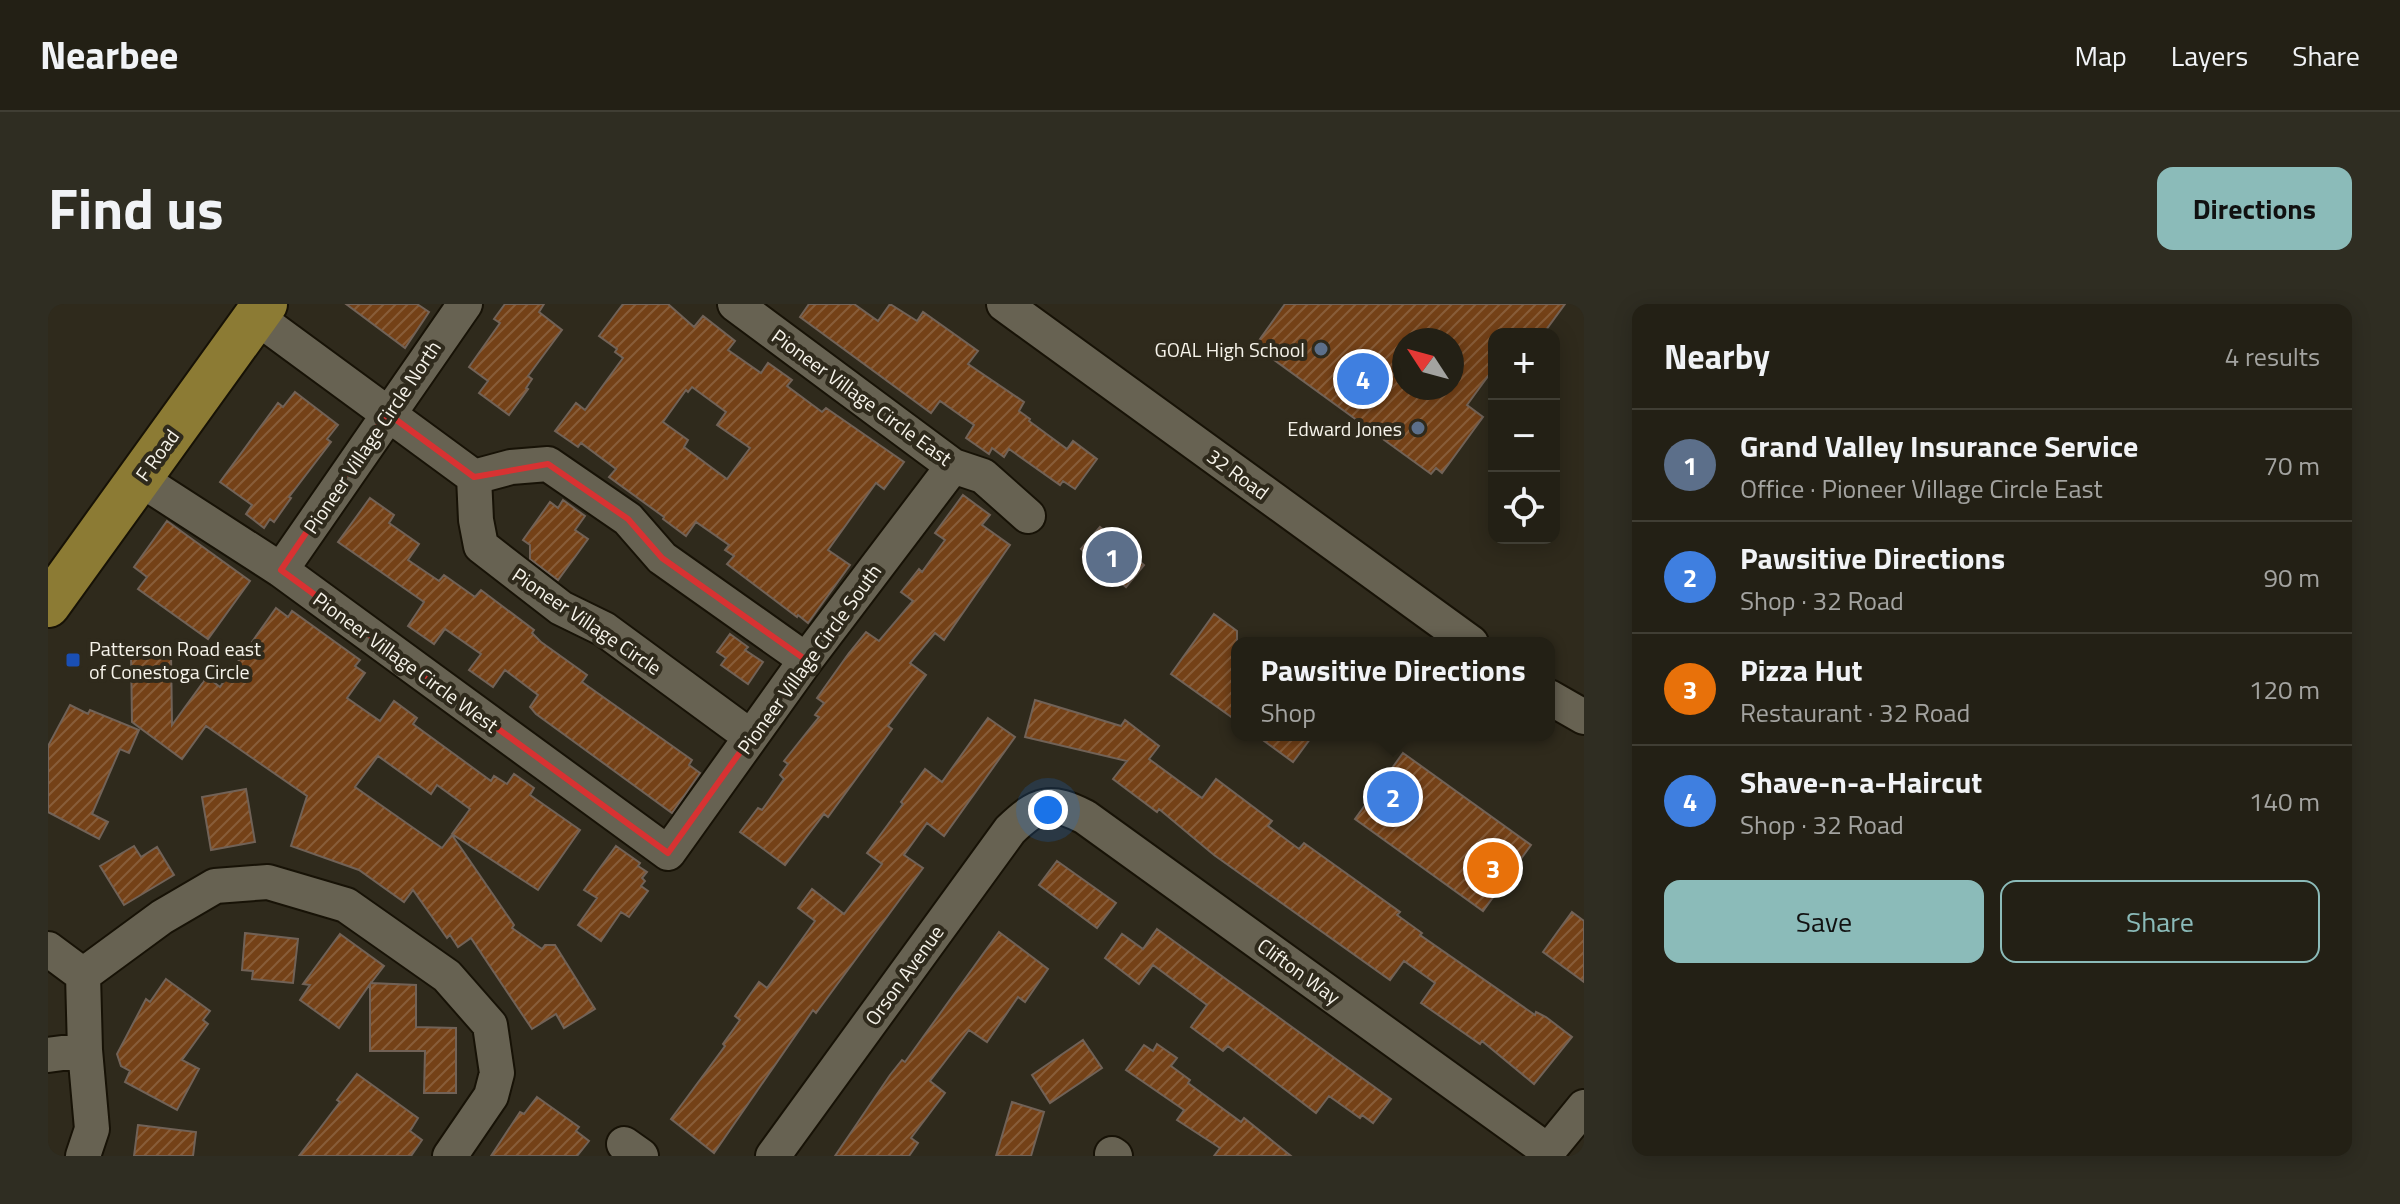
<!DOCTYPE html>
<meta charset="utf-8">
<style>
body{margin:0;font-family:"Titillium Web",sans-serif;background:#2f2d22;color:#f1f3f6}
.controls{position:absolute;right:24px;top:24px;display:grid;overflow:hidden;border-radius:16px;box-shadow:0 4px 20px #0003}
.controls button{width:72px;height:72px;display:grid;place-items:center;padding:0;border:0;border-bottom:2px solid #403e34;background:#232015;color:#f1f3f6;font:40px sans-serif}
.compass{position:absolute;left:1344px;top:24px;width:72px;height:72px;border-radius:50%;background:#232015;box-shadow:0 4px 20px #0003;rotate:306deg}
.you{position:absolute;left:1000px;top:506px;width:28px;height:28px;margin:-20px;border:6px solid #fff;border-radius:50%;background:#1a73e8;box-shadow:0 0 0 12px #1a73e833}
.badge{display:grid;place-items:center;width:52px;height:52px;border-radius:50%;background:#8bbbb9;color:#fff;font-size:26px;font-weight:700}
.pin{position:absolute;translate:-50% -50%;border:4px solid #fff;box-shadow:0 2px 8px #0006}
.popup{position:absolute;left:1183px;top:333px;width:324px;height:104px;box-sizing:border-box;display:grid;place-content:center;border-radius:16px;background:#232015;filter:drop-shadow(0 2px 6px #0005);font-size:26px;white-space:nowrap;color:#a3a3a0}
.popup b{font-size:30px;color:#f1f3f6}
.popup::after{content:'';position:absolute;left:50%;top:100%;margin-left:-16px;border:16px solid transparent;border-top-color:#232015}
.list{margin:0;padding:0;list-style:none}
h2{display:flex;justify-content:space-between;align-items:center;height:104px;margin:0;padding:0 32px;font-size:34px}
h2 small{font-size:26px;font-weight:400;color:#a3a3a0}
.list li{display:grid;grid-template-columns:52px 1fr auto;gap:24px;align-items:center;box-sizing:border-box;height:112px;padding:0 32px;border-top:2px solid #403e34}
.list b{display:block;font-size:30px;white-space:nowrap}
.list p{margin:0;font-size:26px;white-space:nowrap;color:#a3a3a0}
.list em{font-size:26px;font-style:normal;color:#a3a3a0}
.actions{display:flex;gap:16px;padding:24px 32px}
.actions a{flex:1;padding:18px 0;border:2px solid #8bbbb9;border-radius:16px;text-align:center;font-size:28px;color:#8bbbb9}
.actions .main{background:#8bbbb9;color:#111}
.icon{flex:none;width:44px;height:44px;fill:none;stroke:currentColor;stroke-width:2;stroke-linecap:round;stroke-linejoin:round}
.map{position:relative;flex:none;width:1536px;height:852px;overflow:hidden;border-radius:16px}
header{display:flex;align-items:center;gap:48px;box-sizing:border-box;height:112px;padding:0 40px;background:#232015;border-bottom:2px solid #403e34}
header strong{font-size:38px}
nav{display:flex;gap:44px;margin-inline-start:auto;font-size:28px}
.intro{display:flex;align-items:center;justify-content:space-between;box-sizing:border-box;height:192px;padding:0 48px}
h1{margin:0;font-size:56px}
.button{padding:20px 36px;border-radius:16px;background:#8bbbb9;color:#111;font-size:28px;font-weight:700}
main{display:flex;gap:48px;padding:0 48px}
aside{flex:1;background:#232015;border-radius:16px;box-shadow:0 4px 20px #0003}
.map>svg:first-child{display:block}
.building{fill:url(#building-hatch);stroke:#716257;stroke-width:2;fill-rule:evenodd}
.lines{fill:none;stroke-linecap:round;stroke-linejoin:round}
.minor-casing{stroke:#171206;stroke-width:38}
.major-casing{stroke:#171206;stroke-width:48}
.minor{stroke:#676252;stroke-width:34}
.major{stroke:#8c7b34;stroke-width:44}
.marked{fill:none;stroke:#d83232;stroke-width:6;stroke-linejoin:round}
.service-dot{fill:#5c6f8a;stroke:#2f2a1c;stroke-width:3}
.transit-dot{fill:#1a4fb4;stroke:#2f2a1c;stroke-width:3}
.labels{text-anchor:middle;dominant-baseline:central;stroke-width:8;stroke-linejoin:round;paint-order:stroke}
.poi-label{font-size:20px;fill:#f6f3ea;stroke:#2f2a1c;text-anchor:end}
.street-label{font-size:20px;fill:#f6f3ea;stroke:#2f2a1c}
</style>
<header>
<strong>Nearbee</strong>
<nav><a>Map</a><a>Layers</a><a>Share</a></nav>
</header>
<div class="intro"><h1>Find us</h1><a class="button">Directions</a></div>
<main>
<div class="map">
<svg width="1536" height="852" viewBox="0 0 1536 852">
<defs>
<pattern id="building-hatch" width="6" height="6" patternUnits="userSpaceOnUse" patternTransform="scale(2)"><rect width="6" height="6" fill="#744117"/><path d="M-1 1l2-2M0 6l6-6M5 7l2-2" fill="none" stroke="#885d39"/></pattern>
</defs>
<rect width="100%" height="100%" fill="#2f2a1c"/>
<!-- building -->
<path class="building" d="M 298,0 L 369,0 L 381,8 L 357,44 Z
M 457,0 L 496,0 L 491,8 L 514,26 L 480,72 L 484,75 L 478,84 L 480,85 L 461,111 L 431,89 L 440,77 L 421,63 L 452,19 L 446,15 Z
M 575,0 L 620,0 L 646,23 L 655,12 L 687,37 L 680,46 L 713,69 L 720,59 L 744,76 L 739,82 L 774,108 L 778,104 L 856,158 L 836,185 L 828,179 L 780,246 L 802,261 L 760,319 L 750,311 L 749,313 L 679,260 L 686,252 L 677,246 L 681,241 L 648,218 L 638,232 L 615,215 L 616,213 L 561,173 L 568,165 L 533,139 L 530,143 L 507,127 L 528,99 L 537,106 L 575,54 L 567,48 L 569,45 L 551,32 ZM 644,83 L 678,108 L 669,121 L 702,144 L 679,175 L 636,143 L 640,136 L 615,118 L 638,86 L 640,88 Z
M 761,0 L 806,0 L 830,17 L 842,0 L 869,17 L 875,8 L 930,47 L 920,60 L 976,98 L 971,107 L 982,115 L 981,117 L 1019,145 L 1025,137 L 1049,155 L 1027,185 L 1015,177 L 1012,181 L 961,145 L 956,153 L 944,144 L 941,150 L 918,134 L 926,121 L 892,97 L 883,109 L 752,13 Z
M 1237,0 L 1517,0 L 1495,30 L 1446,30 L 1446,64 L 1419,101 L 1435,113 L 1394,169 L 1388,164 L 1383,170 L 1207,42 ZM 1356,36 L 1404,36 L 1404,84 L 1356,84 Z
M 247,88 L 290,121 L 279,135 L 283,138 L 241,193 L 243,194 L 226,218 L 222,215 L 216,224 L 198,210 L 204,201 L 172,178 L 230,99 L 235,103 Z
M 915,191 L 942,211 L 934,221 L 962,241 L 896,336 L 887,329 L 862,359 L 878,371 L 840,422 L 844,425 L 821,457 L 780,513 L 776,510 L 737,561 L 692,528 L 710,504 L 714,506 L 736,475 L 732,471 L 740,460 L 736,457 L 771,413 L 767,411 L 776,399 L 769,394 L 801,349 L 818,328 L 831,337 L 865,297 L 853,288 L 871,265 L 874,268 L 897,236 L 887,229 Z
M 322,194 L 346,211 L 341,219 L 371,240 L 360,256 L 391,277 L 396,271 L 427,293 L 433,286 L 486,326 L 484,329 L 493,338 L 539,371 L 534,378 L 644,456 L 641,461 L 652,469 L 624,509 L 488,410 L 482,403 L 490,391 L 457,366 L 445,383 L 421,366 L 433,350 L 397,325 L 386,340 L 360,322 L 376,298 L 290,238 Z
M 515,196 L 537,212 L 527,226 L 540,235 L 510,276 L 482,255 L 482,241 L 475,236 L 502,198 L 510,204 Z
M 119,217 L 202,277 L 160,335 L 90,285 L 99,273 L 86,263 Z
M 1052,223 L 1096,261 L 1078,283 L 1033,245 Z
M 228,304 L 240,313 L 244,307 L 312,356 L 307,362 L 317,369 L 299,394 L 332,417 L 346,397 L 369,414 L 365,420 L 443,477 L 446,472 L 459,480 L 466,470 L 486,484 L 482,491 L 532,526 L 490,586 L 404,530 L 422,505 L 389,481 L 383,490 L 330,452 L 307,483 L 394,544 L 404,531 L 466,621 L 464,624 L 494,645 L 497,641 L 507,641 L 547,705 L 516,724 L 508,710 L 484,725 L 423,634 L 410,643 L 402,631 L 399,634 L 365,586 L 356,598 L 311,566 L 243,542 L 259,492 L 158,422 L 134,455 L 84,418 L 83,348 L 123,348 L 124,421 L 159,373 L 172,383 Z
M 1166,310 L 1189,327 L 1189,417 L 1123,370 Z
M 682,330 L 700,343 L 697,346 L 715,358 L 700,380 L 673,361 L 678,354 L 669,348 Z
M 987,396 L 1073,422 L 1077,416 L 1111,442 L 1101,455 L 1154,494 L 1168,475 L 1224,517 L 1220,522 L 1251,545 L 1256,539 L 1352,608 L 1349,611 L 1374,629 L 1372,631 L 1487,711 L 1488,708 L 1498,713 L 1524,733 L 1486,780 L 1434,737 L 1432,740 L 1373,699 L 1387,679 L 1356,657 L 1342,676 L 1166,551 L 1111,505 L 1109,508 L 1065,475 L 1079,457 L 977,433 Z
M 22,401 L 40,410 L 42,406 L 91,426 L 81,449 L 72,445 L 44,510 L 60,518 L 51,535 L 0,508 L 0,442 Z
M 940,414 L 967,433 L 896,532 L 879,519 L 856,551 L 875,564 L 768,709 L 765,706 L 666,849 L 623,815 L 677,742 L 675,740 L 692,716 L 687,712 L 711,678 L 719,684 L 767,617 L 750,604 L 764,585 L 796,610 L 834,560 L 819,549 L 855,500 L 853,498 L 877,465 L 894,478 Z
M 1208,431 L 1265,431 L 1245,458 Z
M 1355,449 L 1483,541 L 1435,607 L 1307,515 Z
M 198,485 L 207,538 L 163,546 L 154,493 Z
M 86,542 L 93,553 L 109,543 L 126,571 L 76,601 L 52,562 Z
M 568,542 L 592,559 L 590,562 L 599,568 L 594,574 L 597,577 L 593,582 L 600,587 L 581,613 L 573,608 L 553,637 L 530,621 L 549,594 L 536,586 Z
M 1009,557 L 1068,599 L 1049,624 L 991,581 Z
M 1524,608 L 1536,617 L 1536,678 L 1495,648 Z
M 1109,625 L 1343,795 L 1325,819 L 1314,811 L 1312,814 L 1281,792 L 1268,809 L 1180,742 L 1175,747 L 1143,723 L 1159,701 L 1105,661 L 1091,680 L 1057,654 L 1074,630 L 1095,645 Z
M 951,628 L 1000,665 L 977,698 L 970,693 L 939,738 L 921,726 L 882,777 L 897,789 L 863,834 L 870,839 L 861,852 L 787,852 L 842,771 L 854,756 L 857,758 Z
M 197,629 L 250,635 L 245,679 L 204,675 L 205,667 L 194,666 Z
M 292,630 L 336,662 L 323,679 L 368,681 L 368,723 L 408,724 L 408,789 L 376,789 L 377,747 L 322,747 L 322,680 L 291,724 L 252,696 L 262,681 L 255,680 Z
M 118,675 L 162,707 L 155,716 L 160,720 L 134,756 L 151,765 L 129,806 L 77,778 L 82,767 L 73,762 L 69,750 L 98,695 L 102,698 Z
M 1035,736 L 1054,764 L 1002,799 L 984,771 Z
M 1109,740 L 1129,754 L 1123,762 L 1142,776 L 1140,779 L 1193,818 L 1196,814 L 1243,852 L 1166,852 L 1172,844 L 1129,816 L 1136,806 L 1078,766 L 1096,741 L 1105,747 Z
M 309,770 L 370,814 L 362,827 L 374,836 L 363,852 L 251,852 L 292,798 L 289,796 Z
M 489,793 L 531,823 L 528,827 L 541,837 L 529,852 L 443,852 L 472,808 L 476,810 Z
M 964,798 L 996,808 L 983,852 L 948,852 Z
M 90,821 L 148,828 L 145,852 L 86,852 Z"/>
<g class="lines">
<!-- minor casing -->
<g class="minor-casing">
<path id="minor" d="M 687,0 L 905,162 L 935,172 L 980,212
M 956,0 L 1423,339
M 208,13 L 426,173 L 463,163 L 500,160 L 580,215 L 614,254 L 758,356
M 426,173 L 428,216 L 433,242 L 513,304 L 556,325 L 703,433
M 92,175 L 233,266 L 620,549 L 758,356 L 905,162
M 233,266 L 417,0
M 1501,393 L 1536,413
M 0,645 L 35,671
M 35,671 L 114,613 L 167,582 L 220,578 L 298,601 L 399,672 L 442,721 L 449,769 L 443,792 L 402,852
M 35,671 L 37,746 L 44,825 L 35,852
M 0,751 L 37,746
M 576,840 L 593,852
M 1064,850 L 1067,852
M 725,852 L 962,526 C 990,499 1002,495 1037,513 L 1500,847
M 1496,852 L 1536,803"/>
</g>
<!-- major casing -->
<g class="major-casing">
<path id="major" d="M 0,301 L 217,0"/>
</g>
<!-- minor -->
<use href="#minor" class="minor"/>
<!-- major -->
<use href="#major" class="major"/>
</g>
<!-- marked area -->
<path class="marked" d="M 339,109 L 426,173 L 500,160 L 580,215 L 614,254 L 758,356 L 620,549 L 233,266 Z"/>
<!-- markers -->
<g class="service-dot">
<circle cx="1273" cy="45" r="8"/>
<circle cx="1370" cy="124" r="8"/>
</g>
<rect class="transit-dot" x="17" y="348" width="16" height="16" rx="4"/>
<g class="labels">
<!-- poi labels -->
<g class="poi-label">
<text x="1257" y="45">GOAL High School</text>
<text x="1354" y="124">Edward Jones</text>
<text x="41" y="344" text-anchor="start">Patterson Road east<tspan x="41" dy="23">of Conestoga Circle</tspan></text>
</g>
<!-- street labels -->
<g class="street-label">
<text transform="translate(814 93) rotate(36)">Pioneer Village Circle East</text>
<text transform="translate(324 133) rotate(-56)">Pioneer Village Circle North</text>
<text transform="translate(109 151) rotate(-54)">F Road</text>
<text transform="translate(1190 170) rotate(36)">32 Road</text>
<text transform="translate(539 317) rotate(34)">Pioneer Village Circle</text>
<text transform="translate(761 355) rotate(-54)">Pioneer Village Circle South</text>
<text transform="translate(358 358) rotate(36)">Pioneer Village Circle West</text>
<text transform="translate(1251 667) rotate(36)">Clifton Way</text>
<text transform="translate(856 671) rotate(-54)">Orson Avenue</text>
</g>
</g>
</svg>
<div class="controls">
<button>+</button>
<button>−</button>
<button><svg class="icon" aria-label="locate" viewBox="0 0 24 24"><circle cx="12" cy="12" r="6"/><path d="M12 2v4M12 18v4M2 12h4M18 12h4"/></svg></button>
</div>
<svg class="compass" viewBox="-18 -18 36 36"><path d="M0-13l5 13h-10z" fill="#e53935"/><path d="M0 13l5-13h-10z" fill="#a3a3a0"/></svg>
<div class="you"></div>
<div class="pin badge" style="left:1064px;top:253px;background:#5c6f8a">1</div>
<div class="pin badge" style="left:1345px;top:493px;background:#3f7fe0">2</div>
<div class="popup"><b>Pawsitive Directions</b>Shop</div>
<div class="pin badge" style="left:1445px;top:564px;background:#e8710a">3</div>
<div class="pin badge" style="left:1315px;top:75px;background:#3f7fe0">4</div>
</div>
<aside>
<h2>Nearby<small>4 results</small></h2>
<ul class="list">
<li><span class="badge" style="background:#5c6f8a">1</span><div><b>Grand Valley Insurance Service</b><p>Office · Pioneer Village Circle East</p></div><em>70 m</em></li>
<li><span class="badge" style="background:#3f7fe0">2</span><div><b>Pawsitive Directions</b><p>Shop · 32 Road</p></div><em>90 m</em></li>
<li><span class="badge" style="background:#e8710a">3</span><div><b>Pizza Hut</b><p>Restaurant · 32 Road</p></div><em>120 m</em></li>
<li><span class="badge" style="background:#3f7fe0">4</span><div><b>Shave-n-a-Haircut</b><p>Shop · 32 Road</p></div><em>140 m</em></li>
</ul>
<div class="actions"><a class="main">Save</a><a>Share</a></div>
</aside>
</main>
